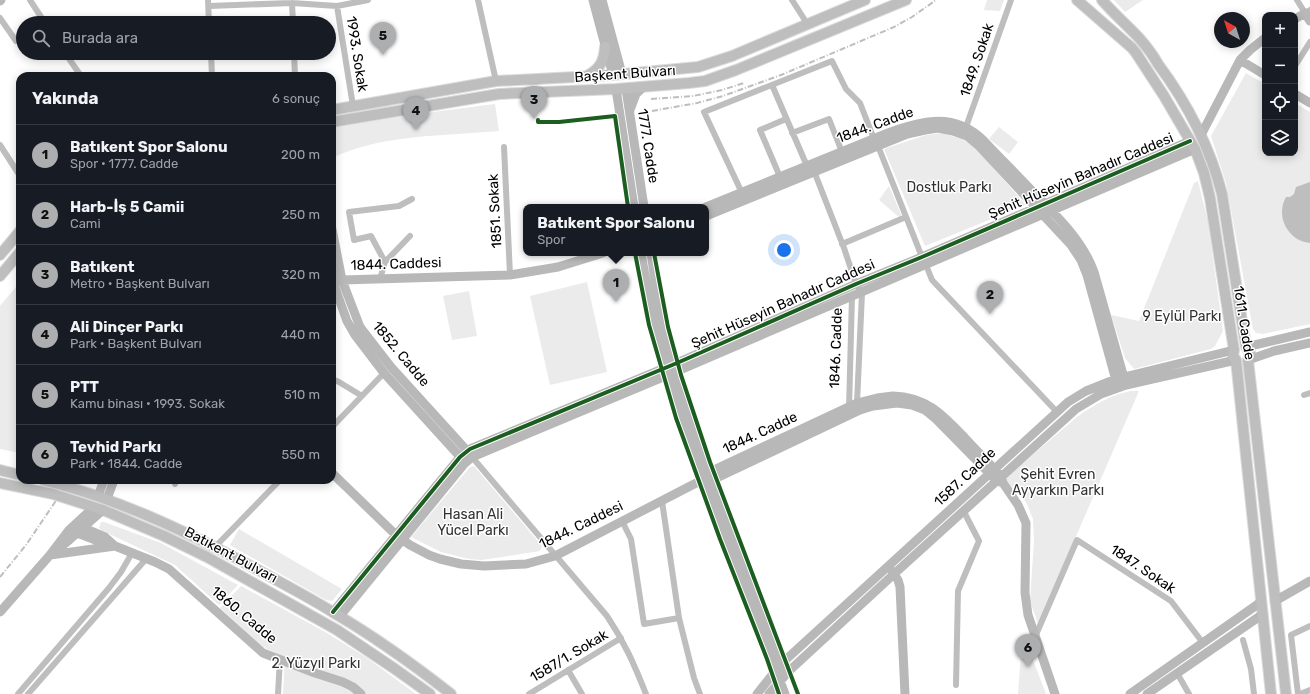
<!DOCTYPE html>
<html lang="tr">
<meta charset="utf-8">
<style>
body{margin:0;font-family:Rubik,sans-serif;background:#20242c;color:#f1f3f6}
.controls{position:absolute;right:12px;top:12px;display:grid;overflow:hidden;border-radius:8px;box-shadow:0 2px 10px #0003}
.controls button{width:36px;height:36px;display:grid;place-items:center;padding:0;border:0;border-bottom:1px solid #363941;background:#171b24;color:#f1f3f6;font:20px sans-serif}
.compass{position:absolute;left:1214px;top:12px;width:36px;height:36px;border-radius:50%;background:#171b24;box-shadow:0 2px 10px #0003;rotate:321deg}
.you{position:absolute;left:784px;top:250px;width:14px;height:14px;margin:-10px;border:3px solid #fff;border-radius:50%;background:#1a73e8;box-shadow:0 0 0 6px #1a73e833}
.badge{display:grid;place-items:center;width:26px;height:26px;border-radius:50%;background:#adaeaf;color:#111;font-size:13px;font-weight:700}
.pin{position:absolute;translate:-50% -33px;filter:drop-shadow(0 1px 2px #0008)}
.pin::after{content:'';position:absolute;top:21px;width:14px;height:12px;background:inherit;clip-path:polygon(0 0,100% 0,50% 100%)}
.popup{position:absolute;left:523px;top:204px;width:186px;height:52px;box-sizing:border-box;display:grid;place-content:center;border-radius:8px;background:#171b24;filter:drop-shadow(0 1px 3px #0005);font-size:13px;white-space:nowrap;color:#9ea1a6}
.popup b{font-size:15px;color:#f1f3f6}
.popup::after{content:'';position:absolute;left:50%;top:100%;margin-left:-8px;border:8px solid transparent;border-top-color:#171b24}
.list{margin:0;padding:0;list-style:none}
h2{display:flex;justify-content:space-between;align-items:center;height:52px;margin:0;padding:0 16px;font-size:17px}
h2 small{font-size:13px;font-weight:400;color:#9ea1a6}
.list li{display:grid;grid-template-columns:26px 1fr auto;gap:12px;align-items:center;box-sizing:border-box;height:60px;padding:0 16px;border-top:1px solid #363941}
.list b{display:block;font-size:15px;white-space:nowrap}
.list p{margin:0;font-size:13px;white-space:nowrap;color:#9ea1a6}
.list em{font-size:13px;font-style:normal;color:#9ea1a6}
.icon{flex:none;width:22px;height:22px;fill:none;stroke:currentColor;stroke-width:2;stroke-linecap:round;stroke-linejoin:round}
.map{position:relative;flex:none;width:1310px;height:694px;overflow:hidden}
.search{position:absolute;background:#171b24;box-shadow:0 2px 10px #0003;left:16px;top:16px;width:320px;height:44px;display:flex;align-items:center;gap:10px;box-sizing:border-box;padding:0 14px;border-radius:22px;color:#9ea1a6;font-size:15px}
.panel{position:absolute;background:#171b24;box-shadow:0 2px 10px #0003;left:16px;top:72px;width:320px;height:412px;border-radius:12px}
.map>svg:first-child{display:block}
.green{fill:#ebebeb}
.water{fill:#bebebe}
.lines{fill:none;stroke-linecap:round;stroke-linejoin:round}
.primary-casing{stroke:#dbdbdb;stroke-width:12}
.street{stroke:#bebebe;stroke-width:6}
.secondary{stroke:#b8b8b8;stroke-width:9}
.primary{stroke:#bebebe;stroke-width:10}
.rail{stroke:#bebebe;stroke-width:2;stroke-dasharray:6 2 1 2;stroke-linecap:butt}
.cycleway-casing{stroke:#fff;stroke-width:6}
.cycleway{stroke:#1b5e20;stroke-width:4}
.labels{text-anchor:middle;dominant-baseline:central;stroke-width:3;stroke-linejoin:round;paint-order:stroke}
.street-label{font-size:14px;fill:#000;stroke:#fff}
.park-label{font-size:14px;fill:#323232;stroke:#fff}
</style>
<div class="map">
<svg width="1310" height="694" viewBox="0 0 1310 694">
<rect width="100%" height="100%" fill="#fff"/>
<!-- green -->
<path class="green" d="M 987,0 L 1004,0 L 1000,11 L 984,10 Z
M 1114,0 L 1143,0 L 1125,12 Z
M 1246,73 L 1265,84 L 1265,153 L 1295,153 L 1295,103 L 1310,112 L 1310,324 L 1263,334 L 1256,333 L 1253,329 L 1226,183 L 1211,136 Z
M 495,104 L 499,131 C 445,136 382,134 332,158 L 332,128 L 417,114 Z
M 999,127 L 1018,142 L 1009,154 L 989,139 Z
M 942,133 L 962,139 L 976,148 L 1026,205 L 925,246 L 884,149 L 926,135 Z
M 1198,181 L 1208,222 L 1223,331 L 1215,346 L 1211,349 L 1134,369 L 1125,358 L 1111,315 L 1139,321 L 1194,183 Z
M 889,186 L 902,217 L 900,218 L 879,200 Z
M 20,282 L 20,453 L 0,449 L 0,306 Z
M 587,282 L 607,372 L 550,385 L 530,296 Z
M 469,291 L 477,336 L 452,340 L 443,296 Z
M 1131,391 L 1139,391 L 1038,624 L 1030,601 L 1034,541 L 1033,519 L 1026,502 L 1004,479 L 1077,417 C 1094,405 1110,395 1131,391 Z
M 474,466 L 542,546 L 540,551 L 482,560 L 469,559 L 441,552 L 411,537 L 470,467 Z
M 101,522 L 104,522 L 161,543 L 238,585 L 219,605 L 175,565 L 101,530 L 99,528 Z
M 239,529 L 342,589 L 332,601 L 326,600 L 230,545 Z
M 241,586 L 327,633 L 367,658 L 416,694 L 283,694 L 285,657 L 267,649 L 261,645 L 220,608 Z
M 1025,639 L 1046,694 L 1018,694 L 1022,640 Z"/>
<!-- water -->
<path class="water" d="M 1310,182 L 1310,243 C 1288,241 1275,216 1286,197 L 1290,197 L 1294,194 L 1296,187 Z"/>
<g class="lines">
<!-- primary casing -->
<g class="primary-casing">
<path id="primary" d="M 1077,0 L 1132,48 L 1136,53 L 1164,96 L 1195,149 L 1204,173 L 1210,198 L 1234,350 L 1233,356 L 1236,360 L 1271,694
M 1102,0 C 1114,14 1128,26 1140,39 C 1147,47 1153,55 1158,64 C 1187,103 1210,147 1222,194 L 1246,347 L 1250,353 L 1248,360 L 1286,694
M 587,76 C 600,69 604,61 605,47
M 332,110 L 496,81 L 613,75 L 698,67 L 732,56 L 865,0
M 332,122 L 499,94 L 616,89 L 689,83 L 705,81 L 736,70 L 906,0
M 0,255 L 20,231
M 0,276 L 20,252
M 0,470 L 20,475
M 43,480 C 124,500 198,537 271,577 C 292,589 314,600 334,613 C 375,637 414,665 451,694
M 0,483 L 53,494 L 103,510 L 164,536 L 207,557 L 337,630 L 395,669 L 430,694"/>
</g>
<!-- street -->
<path class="street" d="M 30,0 L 45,23
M 208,0 L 209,23
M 478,0 L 496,81
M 792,0 L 808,25
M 1297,0 L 1305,13 L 1310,10
M 292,3 L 293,23
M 209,6 L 292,3 L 337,6 L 368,0
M 337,6 L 353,106
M 0,18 L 16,41
M 65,53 L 81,76
M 211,53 L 212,76
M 294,53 L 295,76
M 1295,66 L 1310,42
M 772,85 L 807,166
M 966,127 L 1011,0
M 792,133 L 829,119 L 842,152
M 0,145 L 20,176
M 878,146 L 922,257
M 504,147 L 510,275
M 814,171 L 844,248 L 856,284 L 862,293 L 857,403 L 858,406
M 780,177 L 760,130 L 786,119
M 742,193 L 704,112 L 832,61 L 846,89 L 860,103 L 874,139
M 842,244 L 906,217
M 385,262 L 410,236
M 926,265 L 932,280 L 1057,412
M 380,279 L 385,262 L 371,236 L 354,240 L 349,212 L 399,206 L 412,199
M 332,379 L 339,382 L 362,396
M 1304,395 L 1310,393
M 849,409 L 852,295
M 332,427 L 384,373
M 472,457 L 607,616 C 625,643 634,664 646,694
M 174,480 L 175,484
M 662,501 L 679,618 L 694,678 L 700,694
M 622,521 L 631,539 L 644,624 L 679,618
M 215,547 L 280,480
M 1035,637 L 1077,540 L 1171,601 L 1203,643
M 1243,640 L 1251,669 L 1254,694
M 568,670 L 582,694
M 1177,673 L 1189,694
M 956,685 L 958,591 L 979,541 L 963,510
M 18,694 L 109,588 L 121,572 L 132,553
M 28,694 L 146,559
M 278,694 L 280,659
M 529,694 L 621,638
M 1298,694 L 1291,635 L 1310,626
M 1300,694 L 1310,690"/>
<!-- secondary -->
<path class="secondary" d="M 593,0 L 613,75
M 602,0 L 622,74
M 0,1 L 1,0
M 1295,19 L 1305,13 L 1310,21
M 1240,60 L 1265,75
M 616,89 L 634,207
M 626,89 L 644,207
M 1295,94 L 1310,103
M 630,110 L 636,94 L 643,87
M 1201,135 L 1240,60 L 1250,50 L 1265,38
M 706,207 L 888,133 C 923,120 955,112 984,141 C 1001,159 1018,176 1035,194 C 1058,217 1083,241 1094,272 L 1126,385
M 706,216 L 907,134 L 925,130 L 938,128 L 953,131 L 967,136 L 978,145 L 1071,245 L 1081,260 L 1087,275 L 1117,384
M 332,229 L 342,280 L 360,327 L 391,367 L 470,454
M 641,253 L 653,320 L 667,376 L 683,424 L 785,694
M 651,253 L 660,314 L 675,372 L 696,436 L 783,668
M 332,274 L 333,282 L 347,321 L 355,335 L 384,373 L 463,460
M 332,283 L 342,280 L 510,275 L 558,267 L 603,253
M 1246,347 L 1310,332
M 1248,360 L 1274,351 L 1310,343
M 893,396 C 927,397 943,415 965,438 C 977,451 989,463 1001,476 L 1003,483 L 996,480 L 936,419 L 925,410 L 912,405 L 897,403 L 873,406 L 860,410 L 706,483 L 700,481 L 703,475 L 857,403 L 877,398 Z
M 332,473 L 396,535 L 410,545 L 429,555 L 440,559 L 461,564 L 484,566 L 526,564 L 555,556 L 700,481
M 1003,483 L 1018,505 L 1026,523 L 1025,593 L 1028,615 L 1055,694
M 98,496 L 104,480
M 107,499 L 114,480
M 94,507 L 69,530 L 50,555 L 67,542 L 103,510
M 72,531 L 98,541 L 115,546 L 105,537 L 79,526
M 891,570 L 898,580 L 900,587 L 905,694
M 1275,601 L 1310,581
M 0,612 L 50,555 L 115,546 L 155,562 L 169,569 L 263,653 L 315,673 L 343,682 L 353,687 L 361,694
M 333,612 L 460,457 L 470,449 L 677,363 L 856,284 L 922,257 L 1190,141
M 340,616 L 465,463 L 472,457 L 675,372 L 1195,149
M 757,694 L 781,664 L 1068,402 L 1086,391 L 1116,379 L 1234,350
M 769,694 L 789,671 L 894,574 L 1076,409 L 1101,394 L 1126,385 L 1236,360
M 1130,694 L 1261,602
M 1147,694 L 1263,614"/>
<!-- primary -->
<use href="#primary" class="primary"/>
<!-- rail -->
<path class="rail" d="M 651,99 L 693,96 L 722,90 L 744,83
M 652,111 L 697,103 L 723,96 L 781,75 L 894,27 L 912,17 L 936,0
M 0,577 L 26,545 L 70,480"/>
<!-- cycleway casing -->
<g class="cycleway-casing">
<path id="cycleway" d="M 538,120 L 538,122 L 559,122 L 615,116 L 628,207
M 635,253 L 649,325 L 676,418 L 720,539 L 767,659 L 779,694
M 654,253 L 668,327 L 681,375 L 710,462 L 798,694
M 333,612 L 460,457 L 470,449 L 677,363 L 856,284 L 922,257 L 1190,141"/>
</g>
<!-- cycleway -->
<use href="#cycleway" class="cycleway"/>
</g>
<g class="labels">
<!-- street labels -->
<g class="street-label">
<text transform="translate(357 54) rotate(81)">1993. Sokak</text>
<text transform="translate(977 60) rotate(-71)">1849. Sokak</text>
<text transform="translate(625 74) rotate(-4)">Başkent Bulvarı</text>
<text transform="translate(875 125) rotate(-20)">1844. Cadde</text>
<text transform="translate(648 146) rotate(81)">1777. Cadde</text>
<text transform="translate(1081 176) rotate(-23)">Şehit Hüseyin Bahadır Caddesi</text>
<text transform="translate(495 211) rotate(-93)">1851. Sokak</text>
<text transform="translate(396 264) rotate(-2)">1844. Caddesi</text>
<text transform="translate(783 304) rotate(-24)">Şehit Hüseyin Bahadır Caddesi</text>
<text transform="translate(1244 323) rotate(81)">1611. Cadde</text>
<text transform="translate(836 348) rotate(-88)">1846. Cadde</text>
<text transform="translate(401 354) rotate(50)">1852. Cadde</text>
<text transform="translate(760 433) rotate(-25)">1844. Cadde</text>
<text transform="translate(965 477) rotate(-43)">1587. Cadde</text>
<text transform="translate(581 525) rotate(-26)">1844. Caddesi</text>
<text transform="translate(231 555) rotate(28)">Batıkent Bulvarı</text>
<text transform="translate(1143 569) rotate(34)">1847. Sokak</text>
<text transform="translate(244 615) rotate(40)">1860. Cadde</text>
<text transform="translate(569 656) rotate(-31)">1587/1. Sokak</text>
</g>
<!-- park labels -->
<g class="park-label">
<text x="949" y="187">Dostluk Parkı</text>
<text x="1182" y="316">9 Eylül Parkı</text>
<text x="1058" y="474">Şehit Evren<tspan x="1058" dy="16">Ayyarkın Parkı</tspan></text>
<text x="473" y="514">Hasan Ali<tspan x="473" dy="16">Yücel Parkı</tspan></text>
<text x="316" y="663">2. Yüzyıl Parkı</text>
</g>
</g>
</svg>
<div class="controls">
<button>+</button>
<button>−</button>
<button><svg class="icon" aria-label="locate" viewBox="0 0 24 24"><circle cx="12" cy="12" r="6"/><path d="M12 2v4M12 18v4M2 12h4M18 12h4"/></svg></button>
<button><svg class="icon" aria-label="layers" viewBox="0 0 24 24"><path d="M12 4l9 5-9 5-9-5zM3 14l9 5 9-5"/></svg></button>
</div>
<svg class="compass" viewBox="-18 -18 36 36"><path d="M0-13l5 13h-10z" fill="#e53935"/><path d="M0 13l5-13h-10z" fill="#9ea1a6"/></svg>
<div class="you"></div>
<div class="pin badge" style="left:616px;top:302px">1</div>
<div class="popup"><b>Batıkent Spor Salonu</b>Spor</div>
<div class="pin badge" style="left:990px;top:314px">2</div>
<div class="pin badge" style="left:534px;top:119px">3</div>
<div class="pin badge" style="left:416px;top:130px">4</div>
<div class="pin badge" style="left:383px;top:55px">5</div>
<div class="pin badge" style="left:1028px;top:667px">6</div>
<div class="search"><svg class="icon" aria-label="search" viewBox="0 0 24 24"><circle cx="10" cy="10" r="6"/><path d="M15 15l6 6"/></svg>Burada ara</div>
<section class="panel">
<h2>Yakında<small>6 sonuç</small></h2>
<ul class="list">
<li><span class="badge">1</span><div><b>Batıkent Spor Salonu</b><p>Spor · 1777. Cadde</p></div><em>200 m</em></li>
<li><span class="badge">2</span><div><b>Harb-İş 5 Camii</b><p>Cami</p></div><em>250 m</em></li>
<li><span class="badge">3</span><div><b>Batıkent</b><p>Metro · Başkent Bulvarı</p></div><em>320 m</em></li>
<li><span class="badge">4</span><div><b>Ali Dinçer Parkı</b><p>Park · Başkent Bulvarı</p></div><em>440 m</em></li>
<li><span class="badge">5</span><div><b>PTT</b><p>Kamu binası · 1993. Sokak</p></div><em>510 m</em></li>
<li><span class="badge">6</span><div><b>Tevhid Parkı</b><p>Park · 1844. Cadde</p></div><em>550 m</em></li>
</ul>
</section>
</div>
